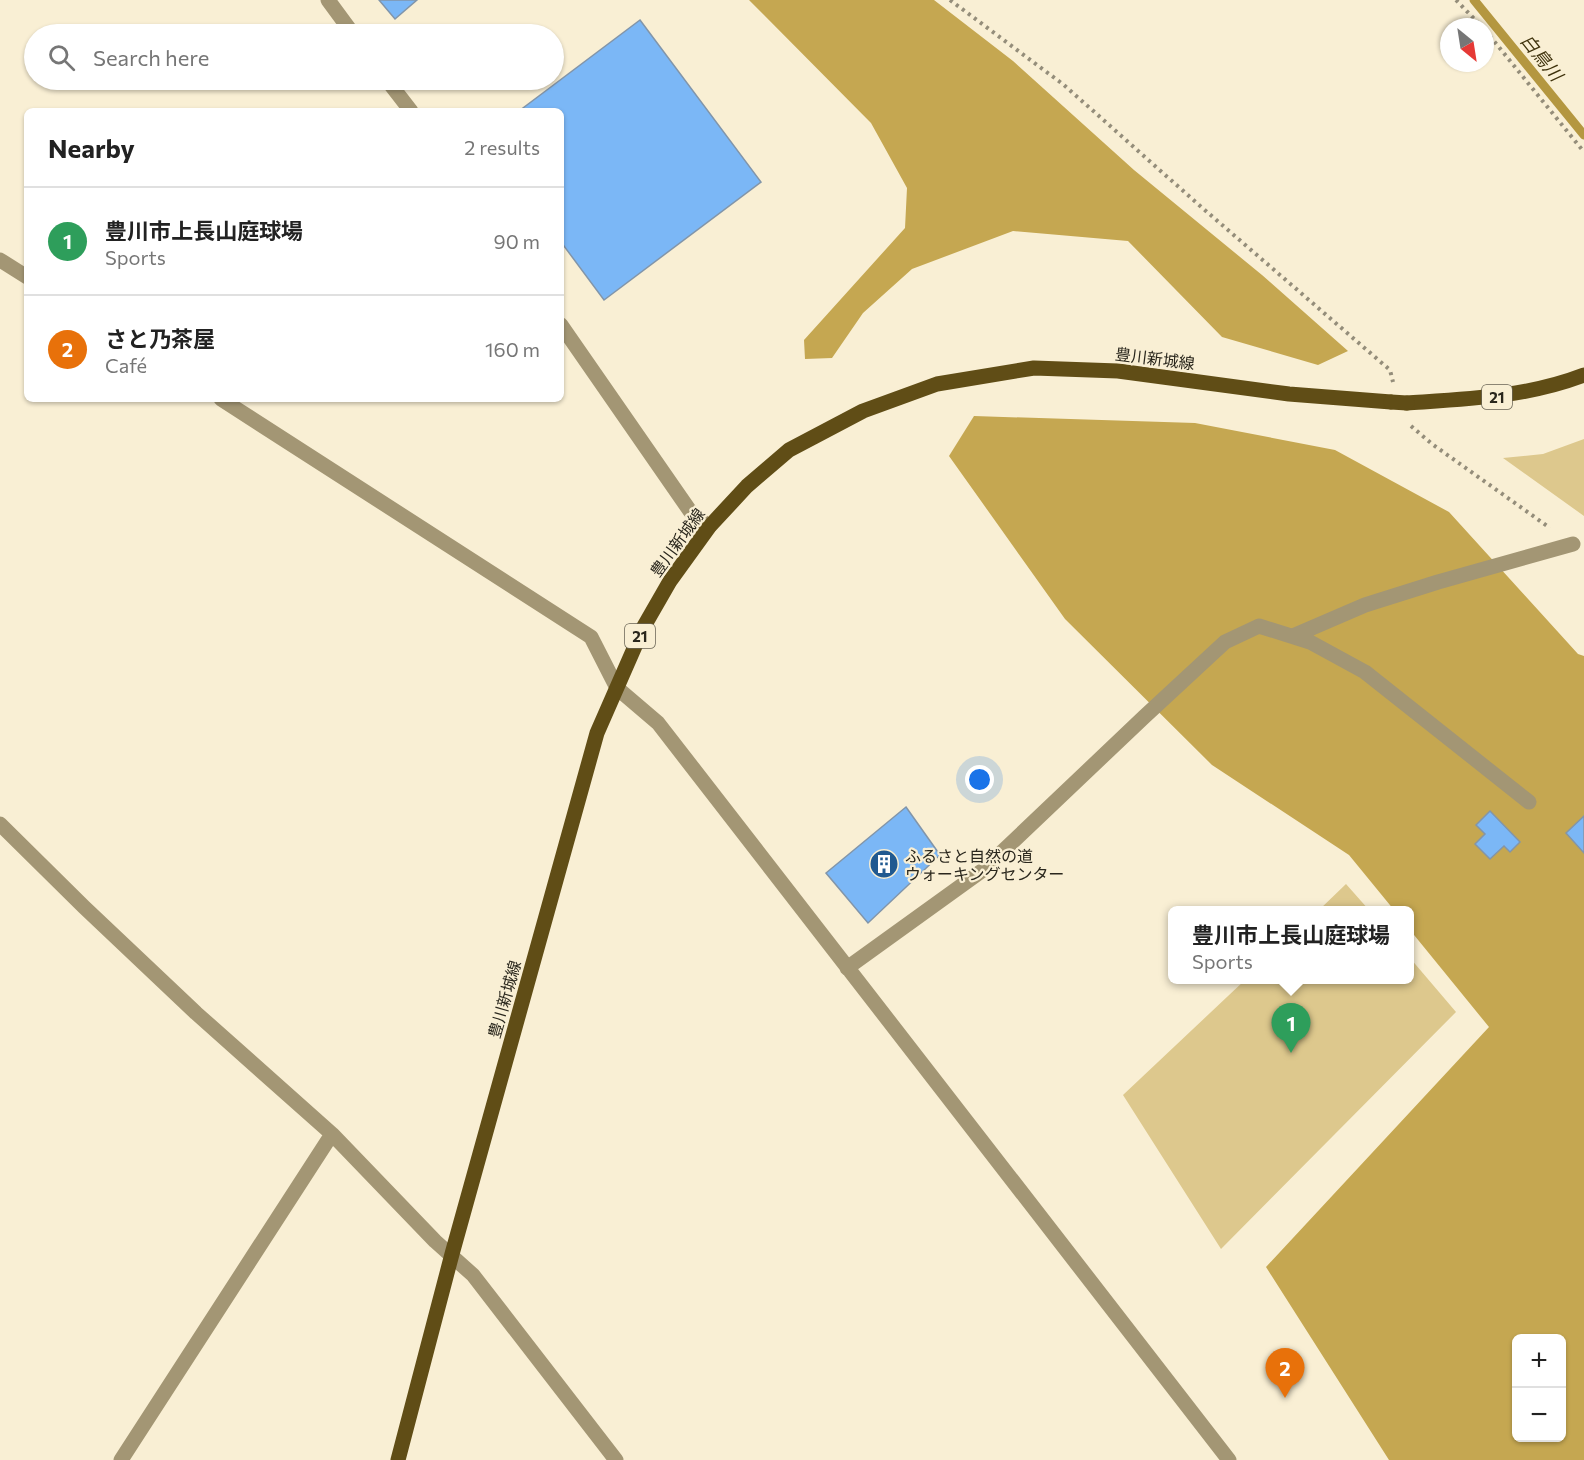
<!DOCTYPE html>
<meta charset="utf-8">
<style>
body{margin:0;font-family:Commissioner,"Noto Sans JP",sans-serif;background:#f2f2f2;color:#222}
.controls{position:absolute;right:18px;bottom:18px;display:grid;overflow:hidden;border-radius:9px;box-shadow:0 2px 4px #0004}
.controls button{width:54px;height:54px;display:grid;place-items:center;padding:0;border:0;border-bottom:2px solid #e0e0e0;background:#fff;color:#222;font:30px sans-serif}
.compass{position:absolute;left:1440px;top:18px;width:54px;height:54px;border-radius:50%;background:#fff;box-shadow:0 2px 4px #0004;rotate:150deg}
.you{position:absolute;left:980px;top:780px;width:21px;height:21px;margin:-15px;border:4px solid #fff;border-radius:50%;background:#1a73e8;box-shadow:0 0 0 9px #1a73e833}
.badge{display:grid;place-items:center;width:39px;height:39px;border-radius:50%;background:#d93025;color:#fff;font-size:20px;font-weight:700}
.pin{position:absolute;translate:-50% -50px;filter:drop-shadow(0 2px 3px #0008)}
.pin::after{content:'';position:absolute;top:32px;width:21px;height:18px;background:inherit;clip-path:polygon(0 0,100% 0,50% 100%)}
.popup{position:absolute;left:1168px;top:906px;width:246px;height:78px;box-sizing:border-box;display:grid;place-content:center;border-radius:9px;background:#fff;filter:drop-shadow(0 2px 4px #0005);font-size:20px;white-space:nowrap;color:#767676}
.popup b{font-size:22px;color:#222}
.popup::after{content:'';position:absolute;left:50%;top:100%;margin-left:-12px;border:12px solid transparent;border-top-color:#fff}
.list{margin:0;padding:0;list-style:none}
h2{display:flex;justify-content:space-between;align-items:center;height:78px;margin:0;padding:0 24px;font-size:26px}
h2 small{font-size:20px;font-weight:400;color:#767676}
.list li{display:grid;grid-template-columns:39px 1fr auto;gap:18px;align-items:center;box-sizing:border-box;height:108px;padding:0 24px;border-top:2px solid #e0e0e0}
.list b{display:block;font-size:22px;white-space:nowrap}
.list p{margin:0;font-size:20px;white-space:nowrap;color:#767676}
.list em{font-size:20px;font-style:normal;color:#767676}
.icon{flex:none;width:33px;height:33px;fill:none;stroke:currentColor;stroke-width:2;stroke-linecap:round;stroke-linejoin:round}
.map{position:relative;flex:none;width:1584px;height:1460px;overflow:hidden}
.search{position:absolute;background:#fff;box-shadow:0 2px 4px #0004;left:24px;top:24px;width:540px;height:66px;display:flex;align-items:center;gap:15px;box-sizing:border-box;padding:0 21px;border-radius:33px;color:#767676;font-size:22px}
.panel{position:absolute;background:#fff;box-shadow:0 2px 4px #0004;left:24px;top:108px;width:540px;height:294px;border-radius:9px}
.map>svg:first-child{display:block}
.green{fill:#ddc88d}
.forest{fill:#c5a751;fill-rule:evenodd}
.lines{fill:none;stroke-linecap:round;stroke-linejoin:round}
.stream{stroke:#b49740;stroke-width:9}
.building{fill:#7bb7f6;stroke:#8295a9;stroke-width:1.5}
.path{stroke:#948d7a;stroke-width:4;stroke-dasharray:3 4.5;stroke-linecap:butt}
.minor{stroke:#a39674;stroke-width:15}
.major{stroke:#604d16;stroke-width:15}
.major-bridge{stroke:#604d16;stroke-width:15}
.labels{text-anchor:middle;dominant-baseline:central;stroke-width:4.5;stroke-linejoin:round;paint-order:stroke}
.shield{fill:#f9efd4;stroke:#686354;stroke-width:1.5}
.shield-label{font-size:15px;font-weight:bold;fill:#2a271d}
.street-label{font-size:16px;fill:#2a271d;stroke:#f9efd4}
.poi-label{font-size:16px;fill:#2a271d;stroke:#f9efd4;text-anchor:start}
.water-label{font-size:18px;font-style:italic;fill:#3e310b;stroke:#f9efd4}
</style>
<div class="map">
<svg width="1584" height="1460" viewBox="0 0 1584 1460">
<rect width="100%" height="100%" fill="#f9efd4"/>
<!-- green -->
<path class="green" d="M 1584,439 L 1584,516 L 1503,458 L 1543,454 Z
M 1346,884 L 1369,910 L 1319,910 Z
M 1410,958 L 1456,1012 L 1221,1249 L 1123,1095 L 1245,980 L 1410,980 Z"/>
<!-- forest -->
<path class="forest" d="M 749,0 L 934,0 L 1013,61 L 1134,170 L 1262,275 L 1348,351 L 1318,365 L 1222,337 L 1128,241 L 1013,231 L 912,269 L 863,313 L 832,358 L 805,359 L 804,340 L 905,228 L 907,188 L 871,123 Z
M 974,416 L 1195,423 L 1335,450 L 1449,512 L 1578,654 L 1584,656 L 1584,1460 L 1389,1460 L 1266,1267 L 1489,1027 L 1410,930 L 1410,910 L 1394,910 L 1349,855 L 1212,765 L 1065,619 L 949,456 ZM 1516,1338 L 1562,1338 L 1562,1438 L 1516,1438 Z"/>
<g class="lines">
<!-- stream -->
<path class="stream" d="M 1474,0 L 1584,135"/>
</g>
<!-- building -->
<path class="building" d="M 379,0 L 417,0 L 395,19 Z
M 640,20 L 761,182 L 604,300 L 561,242 L 561,111 L 519,111 Z
M 906,807 L 940,855 L 868,923 L 826,873 Z
M 1490,811 L 1520,842 L 1510,852 L 1504,846 L 1490,859 L 1475,844 L 1485,834 L 1476,825 Z
M 1584,816 L 1584,853 L 1566,833 Z"/>
<g class="lines">
<!-- path -->
<path class="path" d="M 950,0 L 1064,85 L 1199,205 L 1390,370 L 1393,382
M 1456,0 L 1482,27
M 1485,30 L 1584,152
M 1411,426 L 1432,444 L 1550,528"/>
<!-- minor -->
<path class="minor" d="M 328,0 L 353,34
M 387,80 L 411,111
M 0,260 L 27,277
M 561,325 L 690,511 L 709,527
M 221,399 L 591,637 L 617,688 L 658,723 L 1229,1460
M 1293,636 L 1365,605 L 1438,582 L 1573,544
M 0,824 L 84,907 L 196,1013 L 332,1134 L 435,1241 L 473,1275 L 616,1460
M 847,968 L 983,870 L 1144,717 L 1225,642 L 1259,626 L 1310,642 L 1365,672 L 1529,802
M 121,1460 L 332,1134"/>
<!-- major -->
<path class="major" d="M 1407,403 C 1467,399 1527,397 1584,375
M 398,1460 L 452,1254 L 597,733 L 643,628 L 670,581 L 709,527 L 747,486 L 789,450 L 863,411 L 937,384 L 1034,368 L 1118,371 L 1289,394 L 1391,402"/>
<!-- major-bridge -->
<path class="major-bridge" d="M 1391,402 L 1407,403"/>
</g>
<!-- icons -->
<defs>
<g id="building-disc" transform="scale(1.5)"><circle r="9.5" fill="#205990" stroke="#f9efd4"/><path d="M-4-6H4V6H1V3H-1V6H-4ZM-2.5-4.3h1.7v1.8h-1.7ZM.8-4.3h1.7v1.8H.8ZM-2.5-1h1.7V.8h-1.7ZM.8-1h1.7V.8H.8Z" fill="#fff"/></g>
</defs>
<g fill-rule="evenodd">
<use href="#building-disc" x="884" y="864"/>
</g>
<g class="labels">
<!-- shield labels -->
<g class="shield">
<rect x="1482" y="385" width="30" height="24" rx="4.5"/>
<rect x="625" y="624" width="30" height="24" rx="4.5"/>
</g>
<g class="shield-label">
<text x="1497" y="397">21</text>
<text x="640" y="636">21</text>
</g>
<!-- street labels -->
<g class="street-label">
<text transform="translate(1155 358) rotate(7)">豊川新城線</text>
<text transform="translate(677 542) rotate(-54)">豊川新城線</text>
<text transform="translate(504 999) rotate(-74)">豊川新城線</text>
</g>
<!-- poi labels -->
<g class="poi-label">
<text x="905" y="855">ふるさと自然の道<tspan x="905" dy="18">ウォーキングセンター</tspan></text>
</g>
<!-- water labels -->
<g class="water-label">
<text transform="translate(1542 57) rotate(51)">白鳥川</text>
</g>
</g>
</svg>
<div class="controls">
<button>+</button>
<button>−</button>
</div>
<svg class="compass" viewBox="-18 -18 36 36"><path d="M0-13l5 13h-10z" fill="#e53935"/><path d="M0 13l5-13h-10z" fill="#767676"/></svg>
<div class="you"></div>
<div class="pin badge" style="left:1291px;top:1053px;background:#2e9e5b">1</div>
<div class="popup"><b>豊川市上長山庭球場</b>Sports</div>
<div class="pin badge" style="left:1285px;top:1398px;background:#e8710a">2</div>
<div class="search"><svg class="icon" aria-label="search" viewBox="0 0 24 24"><circle cx="10" cy="10" r="6"/><path d="M15 15l6 6"/></svg>Search here</div>
<section class="panel">
<h2>Nearby<small>2 results</small></h2>
<ul class="list">
<li><span class="badge" style="background:#2e9e5b">1</span><div><b>豊川市上長山庭球場</b><p>Sports</p></div><em>90 m</em></li>
<li><span class="badge" style="background:#e8710a">2</span><div><b>さと乃茶屋</b><p>Café</p></div><em>160 m</em></li>
</ul>
</section>
</div>
